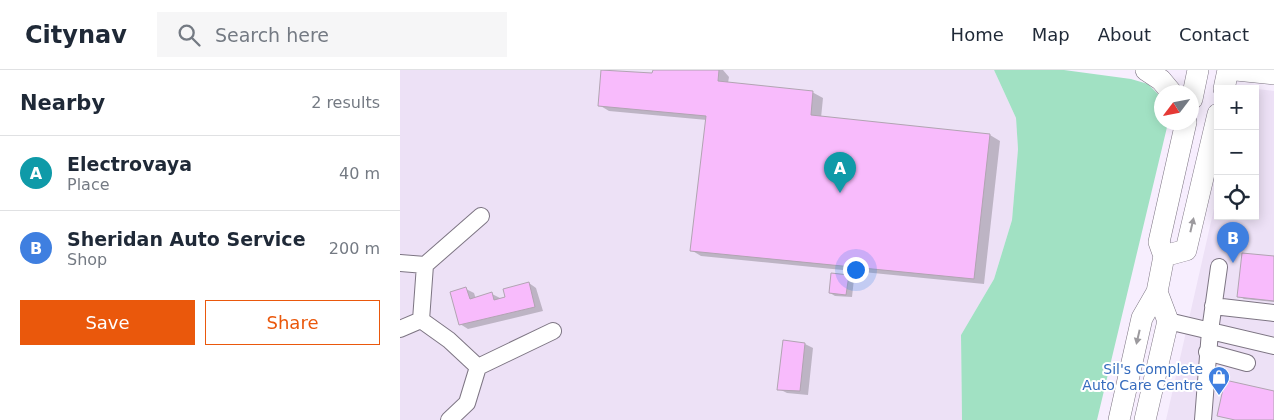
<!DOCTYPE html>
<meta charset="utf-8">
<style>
body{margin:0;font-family:"DejaVu Sans",sans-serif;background:#f6f6f7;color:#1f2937}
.controls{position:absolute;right:15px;top:15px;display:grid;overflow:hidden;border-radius:0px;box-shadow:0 2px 12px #0003}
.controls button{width:45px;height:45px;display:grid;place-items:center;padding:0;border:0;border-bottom:1px solid #e0e1e3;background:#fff;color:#1f2937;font:25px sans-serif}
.compass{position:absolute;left:754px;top:15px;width:45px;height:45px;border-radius:50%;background:#fff;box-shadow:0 2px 12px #0003;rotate:238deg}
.you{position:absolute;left:455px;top:199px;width:18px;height:18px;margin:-12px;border:4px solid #fff;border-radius:50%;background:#1a73e8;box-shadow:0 0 0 8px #1a73e833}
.badge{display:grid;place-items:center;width:32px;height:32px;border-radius:50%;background:#ea580c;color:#fff;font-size:16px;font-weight:700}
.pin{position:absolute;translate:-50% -41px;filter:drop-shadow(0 1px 2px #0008)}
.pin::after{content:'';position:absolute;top:26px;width:18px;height:15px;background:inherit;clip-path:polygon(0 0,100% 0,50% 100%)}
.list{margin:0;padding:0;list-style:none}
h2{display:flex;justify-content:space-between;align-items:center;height:65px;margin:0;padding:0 20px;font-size:21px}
h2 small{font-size:16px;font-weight:400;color:#747a83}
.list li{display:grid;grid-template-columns:32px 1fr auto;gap:15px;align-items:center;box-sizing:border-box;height:75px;padding:0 20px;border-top:1px solid #e0e1e3}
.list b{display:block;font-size:19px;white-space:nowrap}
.list p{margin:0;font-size:16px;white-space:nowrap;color:#747a83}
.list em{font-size:16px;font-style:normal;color:#747a83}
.actions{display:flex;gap:10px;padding:15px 20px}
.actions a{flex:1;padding:11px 0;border:1px solid #ea580c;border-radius:0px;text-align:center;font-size:18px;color:#ea580c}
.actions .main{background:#ea580c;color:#fff}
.icon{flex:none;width:28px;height:28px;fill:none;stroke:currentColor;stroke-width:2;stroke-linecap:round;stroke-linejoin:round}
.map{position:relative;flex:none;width:874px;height:350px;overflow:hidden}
header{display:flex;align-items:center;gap:30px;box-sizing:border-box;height:70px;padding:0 25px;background:#fff;border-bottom:1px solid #e0e1e3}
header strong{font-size:24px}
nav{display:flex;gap:28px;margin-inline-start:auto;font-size:18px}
.search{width:350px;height:45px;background:#f6f6f7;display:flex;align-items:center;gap:12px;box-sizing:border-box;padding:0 18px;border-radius:0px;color:#747a83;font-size:19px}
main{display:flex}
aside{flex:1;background:#fff}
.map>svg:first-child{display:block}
.built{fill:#ede1f6}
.green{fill:#a1e1c3}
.shadow{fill:#0003}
.building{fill:#f8bbfc;stroke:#b1a4b2}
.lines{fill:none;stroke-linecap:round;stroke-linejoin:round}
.minor-casing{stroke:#7d7583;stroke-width:18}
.major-casing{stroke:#7d7583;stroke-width:22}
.minor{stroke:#fff;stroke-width:16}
.major{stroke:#fff;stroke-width:21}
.oneway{fill:#9c9a9e}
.labels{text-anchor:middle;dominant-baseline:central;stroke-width:4;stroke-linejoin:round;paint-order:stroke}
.shop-label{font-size:14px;fill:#366cbe;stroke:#fff;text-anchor:end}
</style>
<header>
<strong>Citynav</strong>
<div class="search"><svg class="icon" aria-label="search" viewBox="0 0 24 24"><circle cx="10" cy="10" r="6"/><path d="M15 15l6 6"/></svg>Search here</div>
<nav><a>Home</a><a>Map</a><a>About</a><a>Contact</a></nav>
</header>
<main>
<aside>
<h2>Nearby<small>2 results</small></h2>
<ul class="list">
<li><span class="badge" style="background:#0f9aa8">A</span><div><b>Electrovaya</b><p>Place</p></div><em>40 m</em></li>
<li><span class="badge" style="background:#3f7fe0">B</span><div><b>Sheridan Auto Service</b><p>Shop</p></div><em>200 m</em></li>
</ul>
<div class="actions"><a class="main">Save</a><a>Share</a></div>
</aside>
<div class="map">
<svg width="874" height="350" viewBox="0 0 874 350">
<rect width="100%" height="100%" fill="#f7eefe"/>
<!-- built -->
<path class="built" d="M 0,0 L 594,0 L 616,48 L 618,79 L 612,150 L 594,209 L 561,265 L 562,350 L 0,350 Z
M 857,19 L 874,21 L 874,350 L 766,350 L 818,121 L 818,146 L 855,146 L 855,20 Z"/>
<!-- green -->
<path class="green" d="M 594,0 L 664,0 L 731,9 L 748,14 L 761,27 L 762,52 L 768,53 L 697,350 L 562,350 L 561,265 L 594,209 L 612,150 L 618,79 L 616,48 Z"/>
<!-- shadow -->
<path class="shadow" d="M 202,0 L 253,5 L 254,0 L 323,0 L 329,7 L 328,13 L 412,22 L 423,28 L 421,48 L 590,65 L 600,71 L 584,214 L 301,186 L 291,180 L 307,50 L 209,41 L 199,35 Z
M 874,187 L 874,232 L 844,229 L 839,226 Z
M 449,206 L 454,209 L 452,227 L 435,226 L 430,223 Z
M 129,213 L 136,218 L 143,241 L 68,259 L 60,254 L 66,219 L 74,223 L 76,229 L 92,224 L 100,228 L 106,228 Z
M 405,274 L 413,278 L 408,325 L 387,323 L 379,319 Z"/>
<!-- building -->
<path class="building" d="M 201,0 L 252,3 L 253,0 L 319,0 L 318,11 L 413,21 L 411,45 L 590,64 L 574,209 L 290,181 L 306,46 L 198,36 Z
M 842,183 L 874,186 L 874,231 L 837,227 Z
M 431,203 L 449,205 L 446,225 L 429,223 Z
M 129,212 L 135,237 L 59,255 L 50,222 L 66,217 L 70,229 L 92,222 L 94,230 L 105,227 L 103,219 Z
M 383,270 L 405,273 L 400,321 L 377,320 Z
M 825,310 L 874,321 L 874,350 L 835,350 L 817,346 Z"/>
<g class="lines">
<!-- minor casing -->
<g class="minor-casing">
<path id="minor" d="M 0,193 L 25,195
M 813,236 L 874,243
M 21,250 L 49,270 L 78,297
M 768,251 L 874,276
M 0,259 L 21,250 L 25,195 L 81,146
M 807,282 L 847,293
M 49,350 L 67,333 L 78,297 L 153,261
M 803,350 L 810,261 L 819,197"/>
</g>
<!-- major casing -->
<g class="major-casing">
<path id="major" d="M 746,0 L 761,10 L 771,22
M 836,0 L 874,4
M 824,19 L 828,0
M 792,29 L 798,0
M 764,186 L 786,180 L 818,44
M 719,350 L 742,248 L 757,222 L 764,186 L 759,172 L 786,52
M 745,350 L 768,251 L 757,222"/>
</g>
<!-- minor -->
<use href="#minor" class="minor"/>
<!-- major -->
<use href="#major" class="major"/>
</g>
<!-- one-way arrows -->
<defs><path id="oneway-solid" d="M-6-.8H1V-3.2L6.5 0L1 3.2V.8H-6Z" transform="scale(1.25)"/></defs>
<g class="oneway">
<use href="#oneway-solid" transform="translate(792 155) rotate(-77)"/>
<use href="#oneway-solid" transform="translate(738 267) rotate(103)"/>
</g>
<!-- icons -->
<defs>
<g id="shop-pin" transform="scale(1.125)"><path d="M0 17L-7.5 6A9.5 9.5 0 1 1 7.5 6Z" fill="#3f7fe0" stroke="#fff"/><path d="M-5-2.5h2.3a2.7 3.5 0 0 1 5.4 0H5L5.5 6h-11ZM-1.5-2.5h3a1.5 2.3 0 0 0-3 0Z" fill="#fff"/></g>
</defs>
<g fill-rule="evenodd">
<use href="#shop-pin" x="819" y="307"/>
</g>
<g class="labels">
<!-- shop labels -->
<g class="shop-label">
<text x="803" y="299">Sil's Complete<tspan x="803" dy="16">Auto Care Centre</tspan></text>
</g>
</g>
</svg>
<div class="controls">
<button>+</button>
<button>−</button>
<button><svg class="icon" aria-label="locate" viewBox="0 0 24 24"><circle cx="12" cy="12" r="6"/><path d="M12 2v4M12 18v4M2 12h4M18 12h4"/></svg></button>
</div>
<svg class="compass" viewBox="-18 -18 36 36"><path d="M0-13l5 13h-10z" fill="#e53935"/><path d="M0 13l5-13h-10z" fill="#747a83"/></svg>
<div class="you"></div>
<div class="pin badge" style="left:440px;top:123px;background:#0f9aa8">A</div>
<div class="pin badge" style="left:833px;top:193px;background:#3f7fe0">B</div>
</div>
</main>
